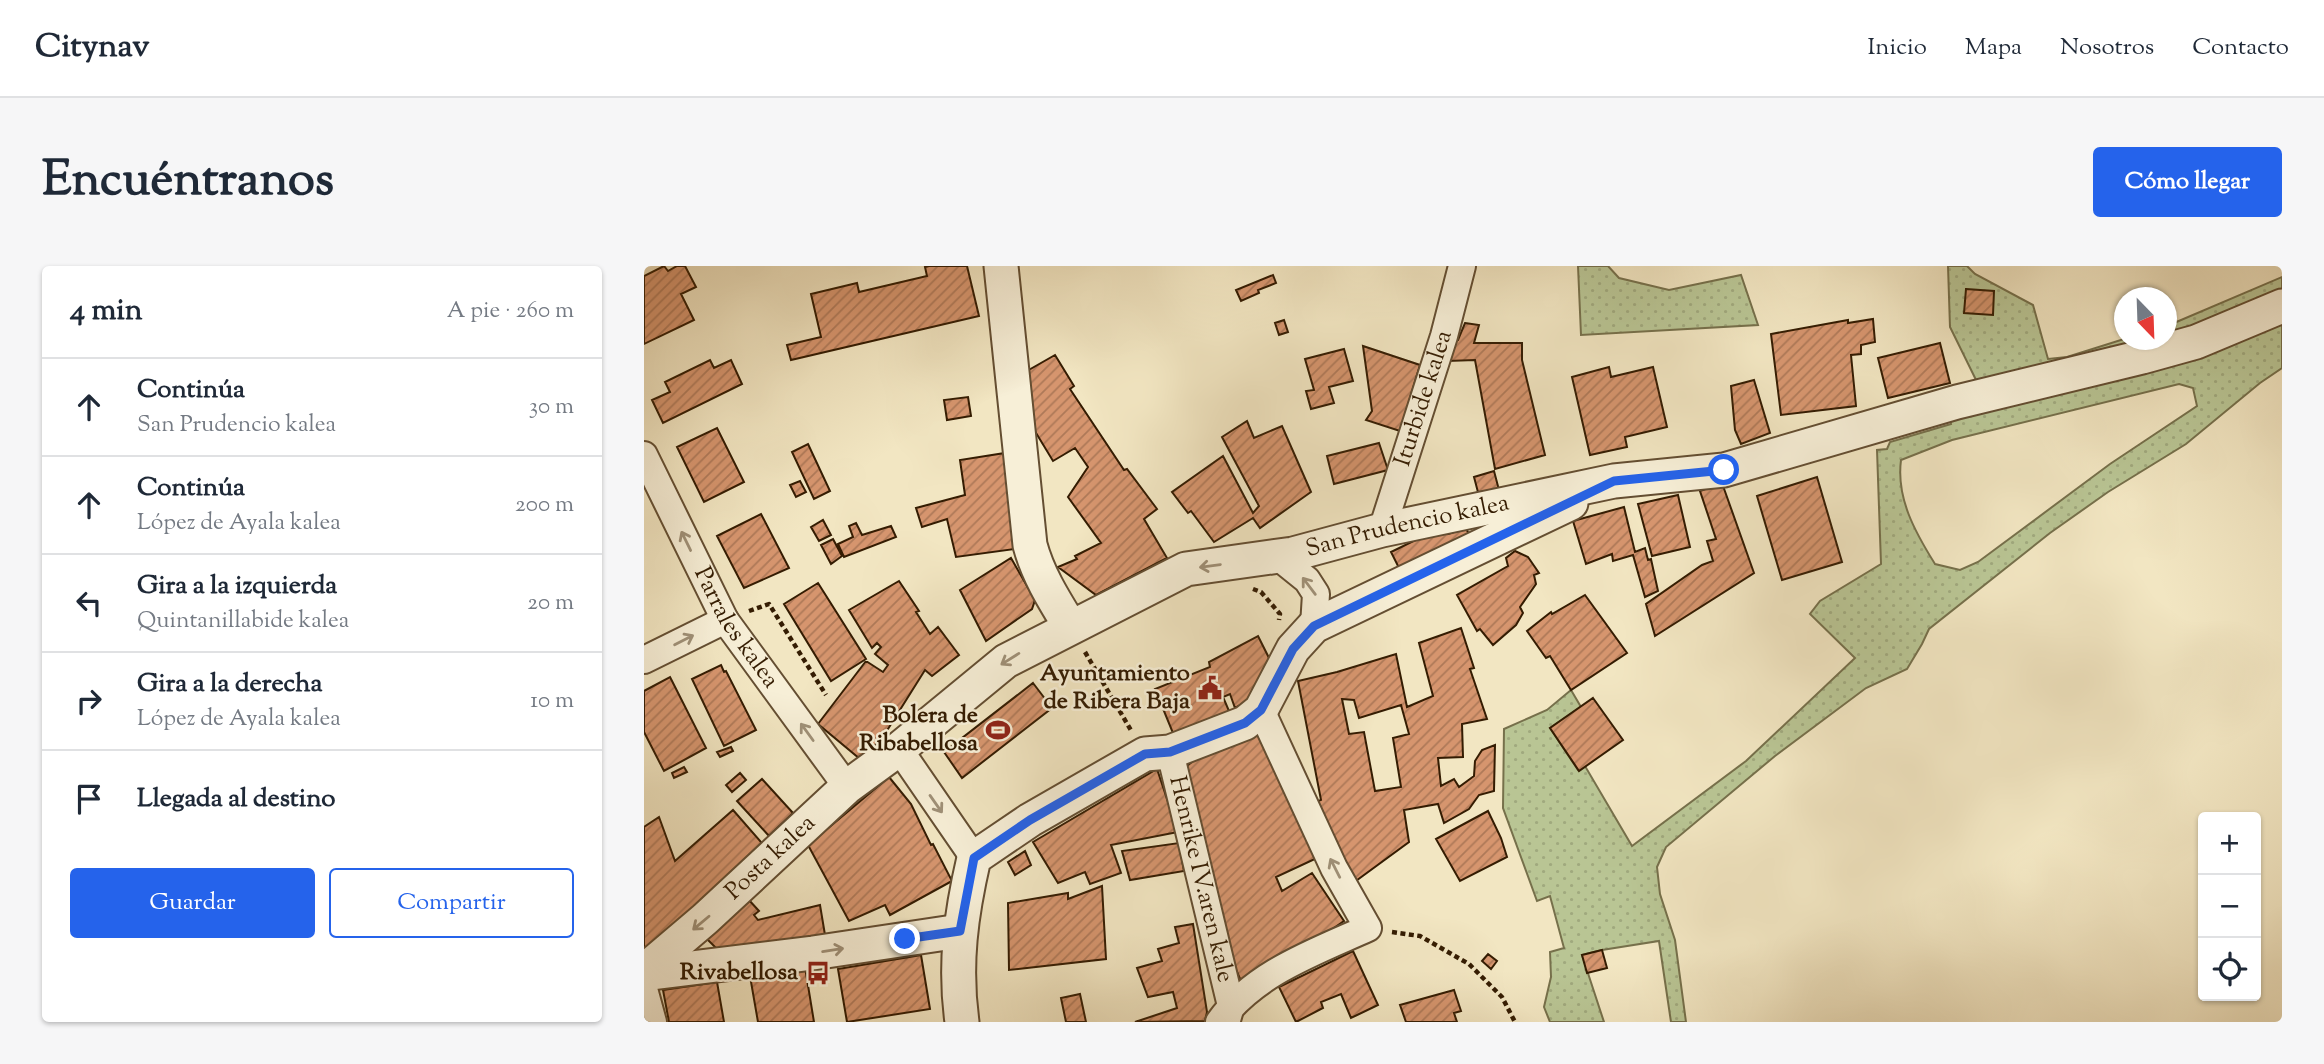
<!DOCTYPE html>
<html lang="es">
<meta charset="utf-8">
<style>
body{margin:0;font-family:"Sorts Mill Goudy",serif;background:#f6f6f7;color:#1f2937}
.controls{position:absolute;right:21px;bottom:21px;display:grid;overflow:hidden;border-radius:7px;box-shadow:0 2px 5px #0004}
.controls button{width:63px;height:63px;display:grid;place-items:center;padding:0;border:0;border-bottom:2px solid #e0e1e3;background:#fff;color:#1f2937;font:35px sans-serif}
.compass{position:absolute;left:1470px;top:21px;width:63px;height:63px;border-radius:50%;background:#fff;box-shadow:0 2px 5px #0004;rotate:157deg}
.stop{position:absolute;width:21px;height:21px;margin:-16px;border:5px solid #2563eb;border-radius:50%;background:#fff}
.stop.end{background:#2563eb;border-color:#fff;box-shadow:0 2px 7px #0008}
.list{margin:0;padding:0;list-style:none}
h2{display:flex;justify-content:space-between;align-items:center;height:91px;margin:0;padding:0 28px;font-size:30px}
h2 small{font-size:23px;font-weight:400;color:#747a83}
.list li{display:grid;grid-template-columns:46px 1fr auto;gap:21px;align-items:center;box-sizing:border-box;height:98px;padding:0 28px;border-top:2px solid #e0e1e3}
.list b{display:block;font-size:26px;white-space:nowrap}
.list p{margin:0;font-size:23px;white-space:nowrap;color:#747a83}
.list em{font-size:23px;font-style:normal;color:#747a83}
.actions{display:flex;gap:14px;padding:21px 28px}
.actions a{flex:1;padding:16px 0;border:2px solid #2563eb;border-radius:7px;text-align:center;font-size:24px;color:#2563eb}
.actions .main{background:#2563eb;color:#fff}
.icon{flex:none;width:38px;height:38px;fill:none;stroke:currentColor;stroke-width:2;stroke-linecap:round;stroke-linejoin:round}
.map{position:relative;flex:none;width:1638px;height:756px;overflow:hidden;border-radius:7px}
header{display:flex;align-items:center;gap:42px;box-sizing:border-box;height:98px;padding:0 35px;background:#fff;border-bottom:2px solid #e0e1e3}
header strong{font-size:33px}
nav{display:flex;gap:38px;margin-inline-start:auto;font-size:24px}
.intro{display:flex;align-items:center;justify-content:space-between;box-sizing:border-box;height:168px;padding:0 42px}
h1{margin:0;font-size:49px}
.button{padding:18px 32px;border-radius:7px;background:#2563eb;color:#fff;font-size:24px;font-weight:700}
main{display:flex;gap:42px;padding:0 42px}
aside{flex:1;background:#fff;border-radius:7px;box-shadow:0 2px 5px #0004}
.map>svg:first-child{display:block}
.grass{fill:url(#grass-dots);stroke:#76704b;stroke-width:2;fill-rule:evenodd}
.building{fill:url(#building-hatch);stroke:#341c02;stroke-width:2;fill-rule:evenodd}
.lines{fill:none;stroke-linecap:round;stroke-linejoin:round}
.minor-casing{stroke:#644e32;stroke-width:30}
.tertiary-casing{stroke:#644e32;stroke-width:37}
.path{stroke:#341c02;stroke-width:4.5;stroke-dasharray:5 3.5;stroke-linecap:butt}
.minor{stroke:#f7efd7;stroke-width:26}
.tertiary{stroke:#f7efd7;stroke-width:33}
.oneway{stroke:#9f9077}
.route{stroke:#2563eb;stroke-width:9}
.labels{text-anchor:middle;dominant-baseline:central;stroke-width:5;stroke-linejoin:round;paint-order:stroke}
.street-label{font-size:24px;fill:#341c02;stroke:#f7efd7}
.poi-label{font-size:24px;font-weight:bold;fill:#341c02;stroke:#f7efd7;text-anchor:end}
</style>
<header>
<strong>Citynav</strong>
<nav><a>Inicio</a><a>Mapa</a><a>Nosotros</a><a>Contacto</a></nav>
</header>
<div class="intro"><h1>Encuéntranos</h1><a class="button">Cómo llegar</a></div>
<main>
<aside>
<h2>4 min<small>A pie · 260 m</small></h2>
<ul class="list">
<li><svg class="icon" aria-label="ahead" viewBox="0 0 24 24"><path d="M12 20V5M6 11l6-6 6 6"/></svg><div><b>Continúa</b><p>San Prudencio kalea</p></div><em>30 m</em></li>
<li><svg class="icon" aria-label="ahead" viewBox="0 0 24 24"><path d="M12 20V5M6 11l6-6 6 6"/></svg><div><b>Continúa</b><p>López de Ayala kalea</p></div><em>200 m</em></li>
<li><svg class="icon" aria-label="left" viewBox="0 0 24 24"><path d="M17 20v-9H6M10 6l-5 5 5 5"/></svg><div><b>Gira a la izquierda</b><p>Quintanillabide kalea</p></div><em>20 m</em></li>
<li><svg class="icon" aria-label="right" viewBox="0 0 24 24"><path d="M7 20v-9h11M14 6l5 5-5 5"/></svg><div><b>Gira a la derecha</b><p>López de Ayala kalea</p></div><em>10 m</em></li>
<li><svg class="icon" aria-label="arrive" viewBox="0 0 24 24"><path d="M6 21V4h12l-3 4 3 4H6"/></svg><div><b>Llegada al destino</b></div></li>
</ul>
<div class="actions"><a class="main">Guardar</a><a>Compartir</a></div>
</aside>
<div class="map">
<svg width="1638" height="756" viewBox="0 0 1638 756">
<defs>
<pattern id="grass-dots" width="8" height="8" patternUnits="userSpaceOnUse" patternTransform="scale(1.75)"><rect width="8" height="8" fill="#b9c594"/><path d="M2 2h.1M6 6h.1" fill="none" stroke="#a0a97e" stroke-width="1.8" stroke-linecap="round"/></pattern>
<pattern id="building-hatch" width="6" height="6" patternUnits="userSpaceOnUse" patternTransform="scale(1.75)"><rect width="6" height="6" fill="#d6956e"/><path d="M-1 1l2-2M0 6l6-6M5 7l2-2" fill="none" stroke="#ae7958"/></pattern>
</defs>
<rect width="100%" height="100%" fill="#f2e6c2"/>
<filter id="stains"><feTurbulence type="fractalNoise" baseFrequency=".00286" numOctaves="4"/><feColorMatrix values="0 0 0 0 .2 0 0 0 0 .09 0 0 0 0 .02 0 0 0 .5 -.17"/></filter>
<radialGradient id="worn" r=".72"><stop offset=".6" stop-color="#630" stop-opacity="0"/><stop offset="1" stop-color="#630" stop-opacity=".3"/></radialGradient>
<!-- grass -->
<path class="grass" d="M 934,0 L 964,0 L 975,12 L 1025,24 L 1097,9 L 1114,59 L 937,69 Z
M 1304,0 L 1323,0 L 1331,8 L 1389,39 L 1404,93 L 1423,91 L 1480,73 L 1517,74 L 1335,120 L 1306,61 Z
M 1638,11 L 1638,25 L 1523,72 L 1523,60 Z
M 1638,56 L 1638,102 L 1616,117 L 1542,178 L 1464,226 L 1406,267 L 1285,363 L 1278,378 L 1263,403 L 1222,422 L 1131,490 L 1022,581 L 1013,601 L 1016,628 L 1031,674 L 1042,756 L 1027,756 L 1015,675 L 958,684 L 938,689 L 960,756 L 906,756 L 900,741 L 907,711 L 906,686 L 920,682 L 906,630 L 893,635 L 859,542 L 860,463 L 903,444 L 927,424 L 937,441 L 906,462 L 934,504 L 941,500 L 988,580 L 1102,495 L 1211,392 L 1166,348 L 1176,335 L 1237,298 L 1233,184 L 1243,183 L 1246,176 L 1307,158 L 1306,152 ZM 1535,118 L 1549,122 L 1553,140 L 1466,198 L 1334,296 L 1316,304 L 1291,298 C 1271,266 1252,232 1257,194 L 1308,174 Z"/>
<!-- building -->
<path class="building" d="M 20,0 L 24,5 L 33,0 L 41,0 L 52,21 L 37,28 L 50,54 L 0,78 L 0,10 Z
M 285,0 L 323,0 L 335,50 L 147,94 L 143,79 L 177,71 L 167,28 L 213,17 L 215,26 L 283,10 L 281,1 Z
M 629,9 L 632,17 L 614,24 L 615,27 L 597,35 L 592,24 Z
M 1322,23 L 1350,25 L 1349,49 L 1320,47 Z
M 1229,53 L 1231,76 L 1217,79 L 1217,88 L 1207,89 L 1212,140 L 1137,149 L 1127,68 L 1204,54 L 1204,57 Z
M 640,54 L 644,66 L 635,69 L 631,57 Z
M 821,57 L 835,59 L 830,77 L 878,77 L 878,94 L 901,189 L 851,203 L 831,94 L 804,95 L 810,74 L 814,74 Z
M 1296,77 L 1306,117 L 1244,132 L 1234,92 Z
M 719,80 L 776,99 L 756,165 L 722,154 L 728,145 Z
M 700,83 L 709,115 L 685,121 L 690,137 L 667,143 L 662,125 L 670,124 L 661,93 Z
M 411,89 L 430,120 L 426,123 L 480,204 L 483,203 L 513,243 L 500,253 L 523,292 L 452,329 L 414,301 L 433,293 L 431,290 L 457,277 L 424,231 L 444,201 L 431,182 L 409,195 L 386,157 L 383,105 Z
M 66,94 L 70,102 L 87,94 L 98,118 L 19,157 L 8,134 L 26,126 L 21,116 Z
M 965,101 L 967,111 L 1009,101 L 1023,161 L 981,171 L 983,181 L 946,189 L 928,111 Z
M 1110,114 L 1126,167 L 1097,178 L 1091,164 L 1087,120 Z
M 324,131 L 327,150 L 303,154 L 300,134 Z
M 603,155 L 610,172 L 638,160 L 667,226 L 616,262 L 609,252 L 570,276 L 547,245 L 544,247 L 528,226 L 579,190 L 609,247 L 615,240 L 578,171 Z
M 73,162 L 100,216 L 60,236 L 33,181 Z
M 735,177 L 744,204 L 690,218 L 683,190 Z
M 164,178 L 186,225 L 170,233 L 148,186 Z
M 361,187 L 371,283 L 312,291 L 303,253 L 278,261 L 272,242 L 321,229 L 316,194 Z
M 850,205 L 855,224 L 835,230 L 830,211 Z
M 1173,211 L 1198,296 L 1138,314 L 1113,230 Z
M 156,215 L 162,226 L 152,231 L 146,219 Z
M 1078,217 L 1110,307 L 1011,370 L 1002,338 L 1058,299 L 1069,295 L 1063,275 L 1072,273 L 1056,225 Z
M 1034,229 L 1046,281 L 1008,290 L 994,238 Z
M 980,241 L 991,286 L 1001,282 L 1004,294 L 1007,293 L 1014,325 L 1001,331 L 989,289 L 969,295 L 968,288 L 942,298 L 929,255 Z
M 117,248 L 145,302 L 100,322 L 73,270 Z
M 179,254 L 187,269 L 175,275 L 167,261 Z
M 212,257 L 218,269 L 247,260 L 252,271 L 200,291 L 194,278 L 209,271 L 205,260 Z
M 800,260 L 804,268 L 822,262 L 828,275 L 759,310 L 747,286 Z
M 189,273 L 198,290 L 187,298 L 177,279 Z
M 871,285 L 884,291 L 895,307 L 890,309 L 892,318 L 876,341 L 879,347 L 872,359 L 849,379 L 836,363 L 833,365 L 813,329 L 864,300 L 862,292 Z
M 367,292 L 391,334 L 388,343 L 342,375 L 316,324 Z
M 255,315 L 275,345 L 272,346 L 286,368 L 294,361 L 315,389 L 288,410 L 281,404 L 222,498 L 174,458 L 222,395 L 239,406 L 244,399 L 231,388 L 237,381 L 233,377 L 228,382 L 205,344 Z
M 174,317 L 222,393 L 187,415 L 140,338 Z
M 941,329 L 983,387 L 927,424 L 906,390 L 902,392 L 883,365 L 907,346 L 908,348 Z
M 817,362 L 830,402 L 826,403 L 843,453 L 818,458 L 819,491 L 794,492 L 797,520 L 810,513 L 815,521 L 830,510 L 831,495 L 838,484 L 851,479 L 850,525 L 835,529 L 825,543 L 800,557 L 794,538 L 760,544 L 765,576 L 705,620 L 667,538 L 677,534 L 654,415 L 693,406 L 752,388 L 763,441 L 789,430 L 775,377 ZM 698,433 L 710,434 L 715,452 L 757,439 L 765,468 L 749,472 L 757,521 L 731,525 L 720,466 L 705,468 Z
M 614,370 L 625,392 L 621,412 L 604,435 L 591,442 L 586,428 L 579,431 L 588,452 L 533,477 L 511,423 L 566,401 L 565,396 Z
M 77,399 L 80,406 L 82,405 L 112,464 L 80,480 L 48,413 Z
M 26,411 L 62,482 L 20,505 L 0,466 L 0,425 Z
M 389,417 L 408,442 L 318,512 L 300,486 Z
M 949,432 L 979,474 L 935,505 L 906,462 Z
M 612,468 L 615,469 L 673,592 L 632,611 L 638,625 L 668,607 L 700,655 L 668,677 L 597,715 L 582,681 L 543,500 L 549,495 Z
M 87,481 L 89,485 L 76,491 L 73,486 Z
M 40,501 L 43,506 L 30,512 L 28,507 Z
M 513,503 L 534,566 L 467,579 L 477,607 L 446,618 L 441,606 L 414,617 L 389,576 Z
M 96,507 L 102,514 L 88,526 L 82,519 Z
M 245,511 L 267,538 L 287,579 L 289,578 L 308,615 L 246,649 L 241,639 L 205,655 L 164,579 Z
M 118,513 L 149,547 L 125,570 L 93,535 Z
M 89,544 L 123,583 L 0,686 L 0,561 L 15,551 L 31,595 Z
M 844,545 L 857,572 L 863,591 L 816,615 L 792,573 Z
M 535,577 L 540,605 L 486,614 L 478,585 Z
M 381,585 L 387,599 L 371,609 L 364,596 Z
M 458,620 L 462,693 L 365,704 L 364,637 L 424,627 L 424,633 Z
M 104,633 L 115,645 L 110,649 L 114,654 L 176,639 L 181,669 L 73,683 L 62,672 Z
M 549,658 L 563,746 L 561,755 L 491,756 L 533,742 L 529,726 L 504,731 L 493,702 L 518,695 L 514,683 L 535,677 L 531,661 Z
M 958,684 L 963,702 L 943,707 L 938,689 Z
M 709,685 L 734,739 L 707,752 L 697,728 L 677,736 L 679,742 L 652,756 L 635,721 Z
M 844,688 L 853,695 L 847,703 L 838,695 Z
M 277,689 L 286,743 L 203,756 L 194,703 Z
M 161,701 L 170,756 L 114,756 L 106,710 Z
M 73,716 L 80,756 L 25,756 L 19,724 Z
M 810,724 L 817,745 L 810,747 L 813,756 L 762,756 L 756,739 Z
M 436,728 L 442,756 L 422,756 L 417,732 Z"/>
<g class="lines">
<!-- minor casing -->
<g class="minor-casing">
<g id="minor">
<path id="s1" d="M 0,189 L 81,354 L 203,521"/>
<path id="s2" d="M 738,264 L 800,70 L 818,0"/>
<path d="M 633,290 L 663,314 L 672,328 L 670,360"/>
<path d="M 0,394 L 81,354"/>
<path d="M 255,483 L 330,592"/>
<path id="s3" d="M 526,486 L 587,740 L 583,754"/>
<path d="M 0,723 L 9,756"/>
<path d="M 575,756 C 610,707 671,686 724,662 L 690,602 L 617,444"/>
</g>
</g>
<!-- tertiary casing -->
<g class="tertiary-casing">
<g id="tertiary">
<path d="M 357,0 L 386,279 C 394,309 410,334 426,360"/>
<path id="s4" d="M 0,705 L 61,653 L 203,521 L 255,483 L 362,395 L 542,303 L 649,288 L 738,264 L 970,215 L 1080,204 L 1313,136 L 1498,91 L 1552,76 L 1638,40"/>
<path d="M 0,708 L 169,687 L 316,665"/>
<path d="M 318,756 C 310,698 317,648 330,592 L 386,554 L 501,488 L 526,486 L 601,457 L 617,444 L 649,383 L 670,360 L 927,237"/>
</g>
</g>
<!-- path -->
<path class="path" d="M 609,323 L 617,326 L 636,348 L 635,354
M 105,345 L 125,338 L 182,429
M 441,386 L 488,466
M 748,666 L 776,670 L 825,698 L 858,731 L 871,756"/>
<!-- minor -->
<use href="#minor" class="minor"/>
<!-- tertiary -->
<use href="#tertiary" class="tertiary"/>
</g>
<!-- one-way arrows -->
<defs><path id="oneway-shaft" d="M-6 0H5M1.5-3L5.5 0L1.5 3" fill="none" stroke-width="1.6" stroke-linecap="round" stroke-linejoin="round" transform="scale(1.75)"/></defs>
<g class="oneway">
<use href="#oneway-shaft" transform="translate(42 275) rotate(-116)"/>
<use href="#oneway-shaft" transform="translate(566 300) rotate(172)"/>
<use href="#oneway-shaft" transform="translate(665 320) rotate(-127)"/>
<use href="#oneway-shaft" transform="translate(40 374) rotate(-27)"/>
<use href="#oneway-shaft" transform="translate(366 393) rotate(148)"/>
<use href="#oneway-shaft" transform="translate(163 466) rotate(-126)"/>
<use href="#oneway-shaft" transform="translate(292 538) rotate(55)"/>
<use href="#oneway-shaft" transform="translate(691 602) rotate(-117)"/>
<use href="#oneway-shaft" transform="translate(57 657) rotate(140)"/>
<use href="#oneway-shaft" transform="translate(189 684) rotate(-9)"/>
</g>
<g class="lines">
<!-- route -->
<path class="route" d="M 261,673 L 316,665 L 330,592 L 386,554 L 501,488 L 526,486 L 601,457 L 617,444 L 649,383 L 670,360 L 970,215 L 1080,204"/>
</g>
<!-- icons -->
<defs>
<g id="civic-bare" transform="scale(1.89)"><path d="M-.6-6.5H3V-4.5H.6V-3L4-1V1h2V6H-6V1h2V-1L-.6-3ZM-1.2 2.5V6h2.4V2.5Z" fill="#8f2418" stroke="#f7efd7" stroke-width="2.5" paint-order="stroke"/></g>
<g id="stadium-bare" transform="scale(1.89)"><path d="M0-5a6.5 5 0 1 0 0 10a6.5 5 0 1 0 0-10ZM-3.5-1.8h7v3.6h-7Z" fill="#8f2418" stroke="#f7efd7" stroke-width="2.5" paint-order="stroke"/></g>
<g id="bus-bare" transform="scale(1.89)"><path d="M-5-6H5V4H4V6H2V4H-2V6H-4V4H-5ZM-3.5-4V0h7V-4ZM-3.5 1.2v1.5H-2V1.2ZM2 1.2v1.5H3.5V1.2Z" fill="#8f2418" stroke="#f7efd7" stroke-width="2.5" paint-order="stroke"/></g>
</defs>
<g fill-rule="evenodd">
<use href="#civic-bare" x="566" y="422"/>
<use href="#stadium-bare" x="354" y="464"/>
<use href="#bus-bare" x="174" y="707"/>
</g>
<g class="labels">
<!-- street labels -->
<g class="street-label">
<text stroke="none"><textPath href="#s2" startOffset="138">Iturbide kalea</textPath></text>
<text stroke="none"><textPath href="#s4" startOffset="905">San Prudencio kalea</textPath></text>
<text stroke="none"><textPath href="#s1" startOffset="196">Parrales kalea</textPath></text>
<text stroke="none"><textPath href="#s4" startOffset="170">Posta kalea</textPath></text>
<text stroke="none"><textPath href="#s3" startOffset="131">Henrike IV.aren kale</textPath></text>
</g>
<!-- poi labels -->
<g class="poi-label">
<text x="546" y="408">Ayuntamiento<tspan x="546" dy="28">de Ribera Baja</tspan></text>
<text x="334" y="450">Bolera de<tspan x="334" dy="28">Ribabellosa</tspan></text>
<text x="154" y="707">Rivabellosa</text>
</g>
</g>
<rect width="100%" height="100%" filter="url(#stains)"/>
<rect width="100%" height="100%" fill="url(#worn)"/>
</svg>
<div class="controls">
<button>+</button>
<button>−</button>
<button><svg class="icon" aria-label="locate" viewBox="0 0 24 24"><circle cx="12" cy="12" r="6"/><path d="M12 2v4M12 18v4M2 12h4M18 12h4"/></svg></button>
</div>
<svg class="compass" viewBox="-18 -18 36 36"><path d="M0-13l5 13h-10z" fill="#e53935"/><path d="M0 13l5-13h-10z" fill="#747a83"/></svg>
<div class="stop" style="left:1080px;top:204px"></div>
<div class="stop end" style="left:261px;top:673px"></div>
</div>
</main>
